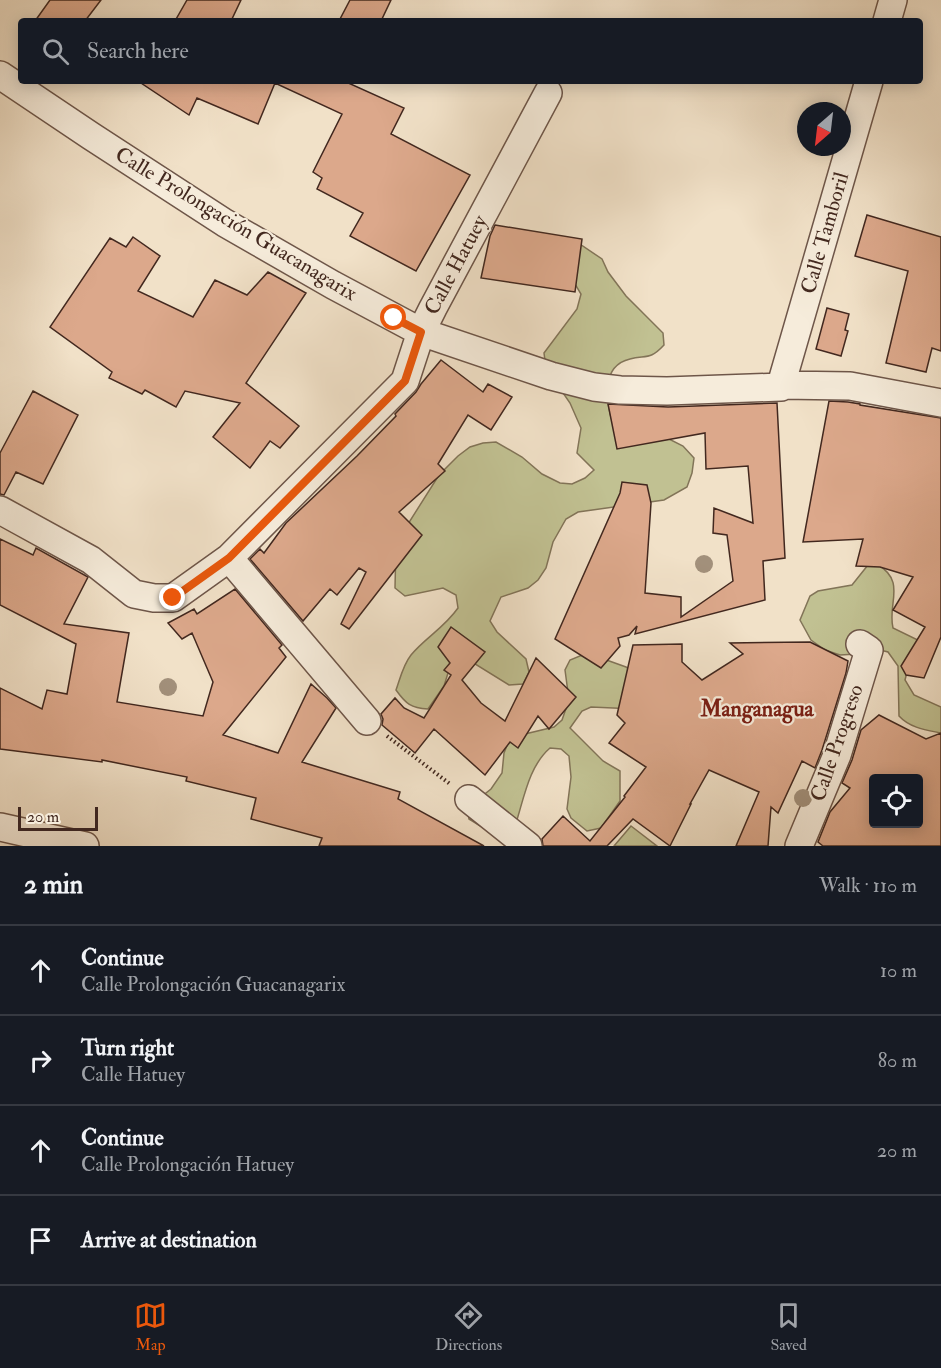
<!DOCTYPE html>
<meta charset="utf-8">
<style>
body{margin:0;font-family:"IM FELL Double Pica",serif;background:#242831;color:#f1f3f6}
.controls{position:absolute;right:18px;bottom:18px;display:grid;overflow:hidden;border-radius:6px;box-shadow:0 3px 15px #0003}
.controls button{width:54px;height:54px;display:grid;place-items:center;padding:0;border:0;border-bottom:2px solid #363941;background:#171b24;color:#f1f3f6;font:30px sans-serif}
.compass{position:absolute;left:797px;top:102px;width:54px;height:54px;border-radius:50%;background:#171b24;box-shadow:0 3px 15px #0003;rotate:208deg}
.scale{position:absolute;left:18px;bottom:15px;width:80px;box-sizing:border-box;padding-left:6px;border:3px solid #42281f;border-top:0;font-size:16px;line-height:21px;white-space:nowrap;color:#42281f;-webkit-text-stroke:4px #f6ecdb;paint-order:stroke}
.stop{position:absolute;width:18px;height:18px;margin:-14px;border:4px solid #ea580c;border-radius:50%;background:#fff}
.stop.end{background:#ea580c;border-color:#fff;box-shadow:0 2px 6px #0008}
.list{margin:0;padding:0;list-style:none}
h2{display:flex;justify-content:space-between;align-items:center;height:78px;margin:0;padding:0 24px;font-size:26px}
h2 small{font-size:20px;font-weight:400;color:#9ea1a6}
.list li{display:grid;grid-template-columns:39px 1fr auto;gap:18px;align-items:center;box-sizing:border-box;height:90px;padding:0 24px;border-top:2px solid #363941}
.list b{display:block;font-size:22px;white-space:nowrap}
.list p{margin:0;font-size:20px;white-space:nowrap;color:#9ea1a6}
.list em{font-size:20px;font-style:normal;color:#9ea1a6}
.icon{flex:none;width:33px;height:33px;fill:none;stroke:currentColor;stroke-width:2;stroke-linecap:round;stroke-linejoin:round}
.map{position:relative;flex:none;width:941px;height:846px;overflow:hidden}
.search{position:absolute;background:#171b24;box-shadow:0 3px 15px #0003;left:18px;right:18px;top:18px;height:66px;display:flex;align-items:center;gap:15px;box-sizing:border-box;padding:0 21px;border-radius:6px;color:#9ea1a6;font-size:22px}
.sheet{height:438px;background:#171b24}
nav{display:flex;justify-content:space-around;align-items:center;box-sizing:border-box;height:84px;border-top:2px solid #363941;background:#171b24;font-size:16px;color:#9ea1a6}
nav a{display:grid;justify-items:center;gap:3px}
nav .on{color:#ea580c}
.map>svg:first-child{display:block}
.green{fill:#c1c192;stroke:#827458;stroke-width:1.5}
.building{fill:#dca88b;stroke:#42281f;stroke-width:1.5;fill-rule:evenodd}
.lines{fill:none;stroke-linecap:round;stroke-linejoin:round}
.minor-casing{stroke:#6e5649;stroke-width:30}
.path{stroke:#42281f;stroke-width:4;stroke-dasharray:1.5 3;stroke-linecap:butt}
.minor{stroke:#f6ecdb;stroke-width:27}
.tree{fill:#a2907b}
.route{stroke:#ea580c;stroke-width:8}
.labels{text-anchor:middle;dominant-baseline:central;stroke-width:4.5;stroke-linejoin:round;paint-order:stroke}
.street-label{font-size:21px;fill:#42281f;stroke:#f6ecdb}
.neighbourhood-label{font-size:22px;font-weight:bold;fill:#7a1f14;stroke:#f6ecdb}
</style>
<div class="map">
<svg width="941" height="846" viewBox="0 0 941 846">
<rect width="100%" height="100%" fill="#f1e1c8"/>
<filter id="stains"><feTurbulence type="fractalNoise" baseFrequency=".00333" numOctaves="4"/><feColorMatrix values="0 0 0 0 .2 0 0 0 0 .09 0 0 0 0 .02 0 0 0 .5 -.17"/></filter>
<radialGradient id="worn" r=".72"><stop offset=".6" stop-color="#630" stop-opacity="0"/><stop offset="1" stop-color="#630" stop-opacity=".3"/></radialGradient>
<!-- green -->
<path class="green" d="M 571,238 L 602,259 L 608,272 L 626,296 L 663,333 L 664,345 C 650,360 647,355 630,359 C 600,366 606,402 613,424 L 669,439 L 683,446 L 694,458 L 692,473 L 687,487 L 664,500 L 578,512 L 566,519 L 553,542 L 546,568 L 538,580 L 528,588 L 501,597 L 490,621 L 497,632 L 526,659 L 529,672 L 523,684 L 509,685 L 464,657 L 452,660 L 444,686 L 428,709 C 411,708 406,704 396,690 C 400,679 403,665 411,655 C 425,638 444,628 458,608 L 456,595 L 443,588 L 405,596 L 395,588 L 396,543 L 439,475 L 458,456 L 470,447 L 483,443 L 496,442 L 522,457 L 542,474 L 560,483 L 572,484 L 585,478 L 594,470 L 577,453 L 581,428 L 570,403 L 546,368 L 544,353 L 577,309 L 581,294 L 559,257 Z
M 877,564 C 907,582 887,603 893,628 L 924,643 L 907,672 L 905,680 L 914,695 L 941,707 L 941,733 C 926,730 910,728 899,716 L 898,666 L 888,652 L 872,648 L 857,654 L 840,655 L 825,650 L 811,640 L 800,620 L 810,596 L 818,591 L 852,585 L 868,565 Z
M 587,653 L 626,667 L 643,677 L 657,710 L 591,707 L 582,711 L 570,728 L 603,761 L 620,771 L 620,801 L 601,828 L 587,831 L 571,818 L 567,809 L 571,777 L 569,756 L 561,749 L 550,748 C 529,766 524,798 516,823 C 492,835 491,833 469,819 L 467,808 L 491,789 L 502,773 L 504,753 L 508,743 L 525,734 L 554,727 L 562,720 L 569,700 L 565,670 L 570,660 Z
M 631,826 L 657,846 L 614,846 Z"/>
<!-- building -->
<path class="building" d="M 50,0 L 101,0 L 85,21 L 35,21 Z
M 187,0 L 241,0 L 231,21 L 175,21 Z
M 350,0 L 391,0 L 381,21 L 339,21 Z
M 138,81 L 344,81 L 404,108 L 391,134 L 470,175 L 416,271 L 350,236 L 363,213 L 317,189 L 322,178 L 313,172 L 342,114 L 275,83 L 258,124 L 197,98 L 189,115 Z
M 867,215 L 941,237 L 941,351 L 932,348 L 926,372 L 886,363 L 908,271 L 855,256 Z
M 495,225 L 582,239 L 575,292 L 481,278 L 490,236 Z
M 133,237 L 160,256 L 138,291 L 193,317 L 215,280 L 247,295 L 268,272 L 306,293 L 246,383 L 299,426 L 280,448 L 270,441 L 250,468 L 213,437 L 240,403 L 185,391 L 176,407 L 145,390 L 142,394 L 109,378 L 112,372 L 50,327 L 110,238 L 126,247 Z
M 827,308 L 849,314 L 845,330 L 848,331 L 841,356 L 816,349 Z
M 441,360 L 483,392 L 488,384 L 512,397 L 491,430 L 468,415 L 438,464 L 445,471 L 399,512 L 422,535 L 349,629 L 341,624 L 366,572 L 359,568 L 337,595 L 330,589 L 303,621 L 250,559 L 260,549 L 264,553 L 286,523 L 357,456 L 396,416 L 395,414 L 416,392 L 421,384 Z
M 33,391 L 78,415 L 43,484 L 16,472 L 4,495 L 0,494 L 0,453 Z
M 829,401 L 848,402 L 860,404 L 860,405 L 941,418 L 941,637 L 924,678 L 906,675 L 901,666 L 925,627 L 893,610 L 913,577 L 880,567 L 856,566 L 863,539 L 803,542 Z
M 777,403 L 785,558 L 763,561 L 765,600 L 635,634 L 637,626 L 629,635 L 618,638 L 620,646 L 601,668 L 555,639 L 620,493 L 622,482 L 647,485 L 651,503 L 645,593 L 681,597 L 681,617 L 733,581 L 727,535 L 713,533 L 714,508 L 753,523 L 748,466 L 706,469 L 705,433 L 617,449 L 608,404 L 668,407 Z
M 0,539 L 33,555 L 36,548 L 88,577 L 64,624 L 129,633 L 117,702 L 203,716 L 213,682 L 192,633 L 182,639 L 168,623 L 194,609 L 197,614 L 235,589 L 282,645 L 279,648 L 286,657 L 223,735 L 278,753 L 311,684 L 327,698 L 336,708 L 302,762 L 400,792 L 398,799 L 484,846 L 319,846 L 322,838 L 251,819 L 256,798 L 186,781 L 187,777 L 102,760 L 102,762 L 0,749 L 0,688 L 42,709 L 47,690 L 67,694 L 76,644 L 0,605 Z
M 451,627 L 485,652 L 462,680 L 481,703 L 505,721 L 536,658 L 576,697 L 549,729 L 538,716 L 518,748 L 510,742 L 485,775 L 434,729 L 415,753 L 382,725 L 383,719 L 381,714 L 395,698 L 404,708 L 424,718 L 451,675 L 444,670 L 450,663 L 438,647 Z
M 810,642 L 848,661 L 846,673 L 822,750 L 815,768 L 802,761 L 778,813 L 771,807 L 768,846 L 736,846 L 759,792 L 709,770 L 690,804 L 691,804 L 670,846 L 633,819 L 607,846 L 543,846 L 542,839 L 563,816 L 590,841 L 625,797 L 624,796 L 646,767 L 609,743 L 625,723 L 617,715 L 633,645 L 682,644 L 682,662 L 702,680 L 743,654 L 730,643 Z
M 879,715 L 926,739 L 941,733 L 941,846 L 823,846 L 818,842 L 830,812 L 850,788 L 842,783 L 852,760 L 861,730 ZM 873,778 L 918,778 L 918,824 L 873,824 Z"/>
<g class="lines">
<!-- minor casing -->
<g class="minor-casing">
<path id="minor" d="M 887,21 L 893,0
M 0,75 L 91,136 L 225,223 L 333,285 L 421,332 L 551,376 L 594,387 L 620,390 L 667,391 L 781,387 L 781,385 L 850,386 L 941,403
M 781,385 L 869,81
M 0,510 L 91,560 L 134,594 L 154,598 L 173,598 L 229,558 L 405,381 L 421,332 L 433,308 L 548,93
M 229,558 L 367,721
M 469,799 L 528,846
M 0,827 L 85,846
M 799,846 L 837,755 L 869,650 L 860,644"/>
</g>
<!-- path -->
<path class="path" d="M 387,736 L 450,784"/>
<!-- minor -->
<use href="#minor" class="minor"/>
</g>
<!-- trees -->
<g class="tree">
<circle cx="704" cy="564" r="9"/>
<circle cx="168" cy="687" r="9"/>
<circle cx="803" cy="798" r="9"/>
</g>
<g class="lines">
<!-- route -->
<path class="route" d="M 173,598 L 229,558 L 405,381 L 421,332 L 394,318"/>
</g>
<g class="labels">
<!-- street labels -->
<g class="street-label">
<text transform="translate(236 224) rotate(31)">Calle Prolongación Guacanagarix</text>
<text transform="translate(825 233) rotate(-74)">Calle Tamboril</text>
<text transform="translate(456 265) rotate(-62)">Calle Hatuey</text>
<text transform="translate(837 743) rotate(-71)">Calle Progreso</text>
</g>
<!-- neighbourhood labels -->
<g class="neighbourhood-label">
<text x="757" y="709">Manganagua</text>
</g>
</g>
<rect width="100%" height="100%" filter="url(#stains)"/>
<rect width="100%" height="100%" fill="url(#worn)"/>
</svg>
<div class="controls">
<button><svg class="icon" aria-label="locate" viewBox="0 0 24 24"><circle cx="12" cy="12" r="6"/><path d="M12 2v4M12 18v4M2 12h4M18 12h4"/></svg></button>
</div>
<svg class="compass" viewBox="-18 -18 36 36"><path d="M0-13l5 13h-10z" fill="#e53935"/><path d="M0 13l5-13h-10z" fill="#9ea1a6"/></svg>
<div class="scale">20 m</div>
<div class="stop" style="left:394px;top:318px"></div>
<div class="stop end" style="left:173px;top:598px"></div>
<div class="search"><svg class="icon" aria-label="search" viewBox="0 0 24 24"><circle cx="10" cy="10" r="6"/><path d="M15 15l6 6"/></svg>Search here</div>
</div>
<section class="sheet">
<h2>2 min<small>Walk · 110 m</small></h2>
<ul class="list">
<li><svg class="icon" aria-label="ahead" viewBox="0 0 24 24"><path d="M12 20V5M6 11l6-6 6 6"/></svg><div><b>Continue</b><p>Calle Prolongación Guacanagarix</p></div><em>10 m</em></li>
<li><svg class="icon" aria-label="right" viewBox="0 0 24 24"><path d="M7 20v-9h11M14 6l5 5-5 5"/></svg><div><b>Turn right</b><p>Calle Hatuey</p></div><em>80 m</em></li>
<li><svg class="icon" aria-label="ahead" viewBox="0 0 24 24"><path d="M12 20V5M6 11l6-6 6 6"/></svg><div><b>Continue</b><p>Calle Prolongación Hatuey</p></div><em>20 m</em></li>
<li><svg class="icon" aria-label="arrive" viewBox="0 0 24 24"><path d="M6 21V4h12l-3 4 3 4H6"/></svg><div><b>Arrive at destination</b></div></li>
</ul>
</section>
<nav>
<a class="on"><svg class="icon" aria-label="map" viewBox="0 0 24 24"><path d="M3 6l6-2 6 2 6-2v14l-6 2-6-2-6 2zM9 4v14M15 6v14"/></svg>Map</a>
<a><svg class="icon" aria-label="directions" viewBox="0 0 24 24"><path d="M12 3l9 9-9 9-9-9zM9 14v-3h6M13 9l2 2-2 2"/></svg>Directions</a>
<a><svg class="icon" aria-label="saved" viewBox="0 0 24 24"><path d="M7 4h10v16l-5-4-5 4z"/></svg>Saved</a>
</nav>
